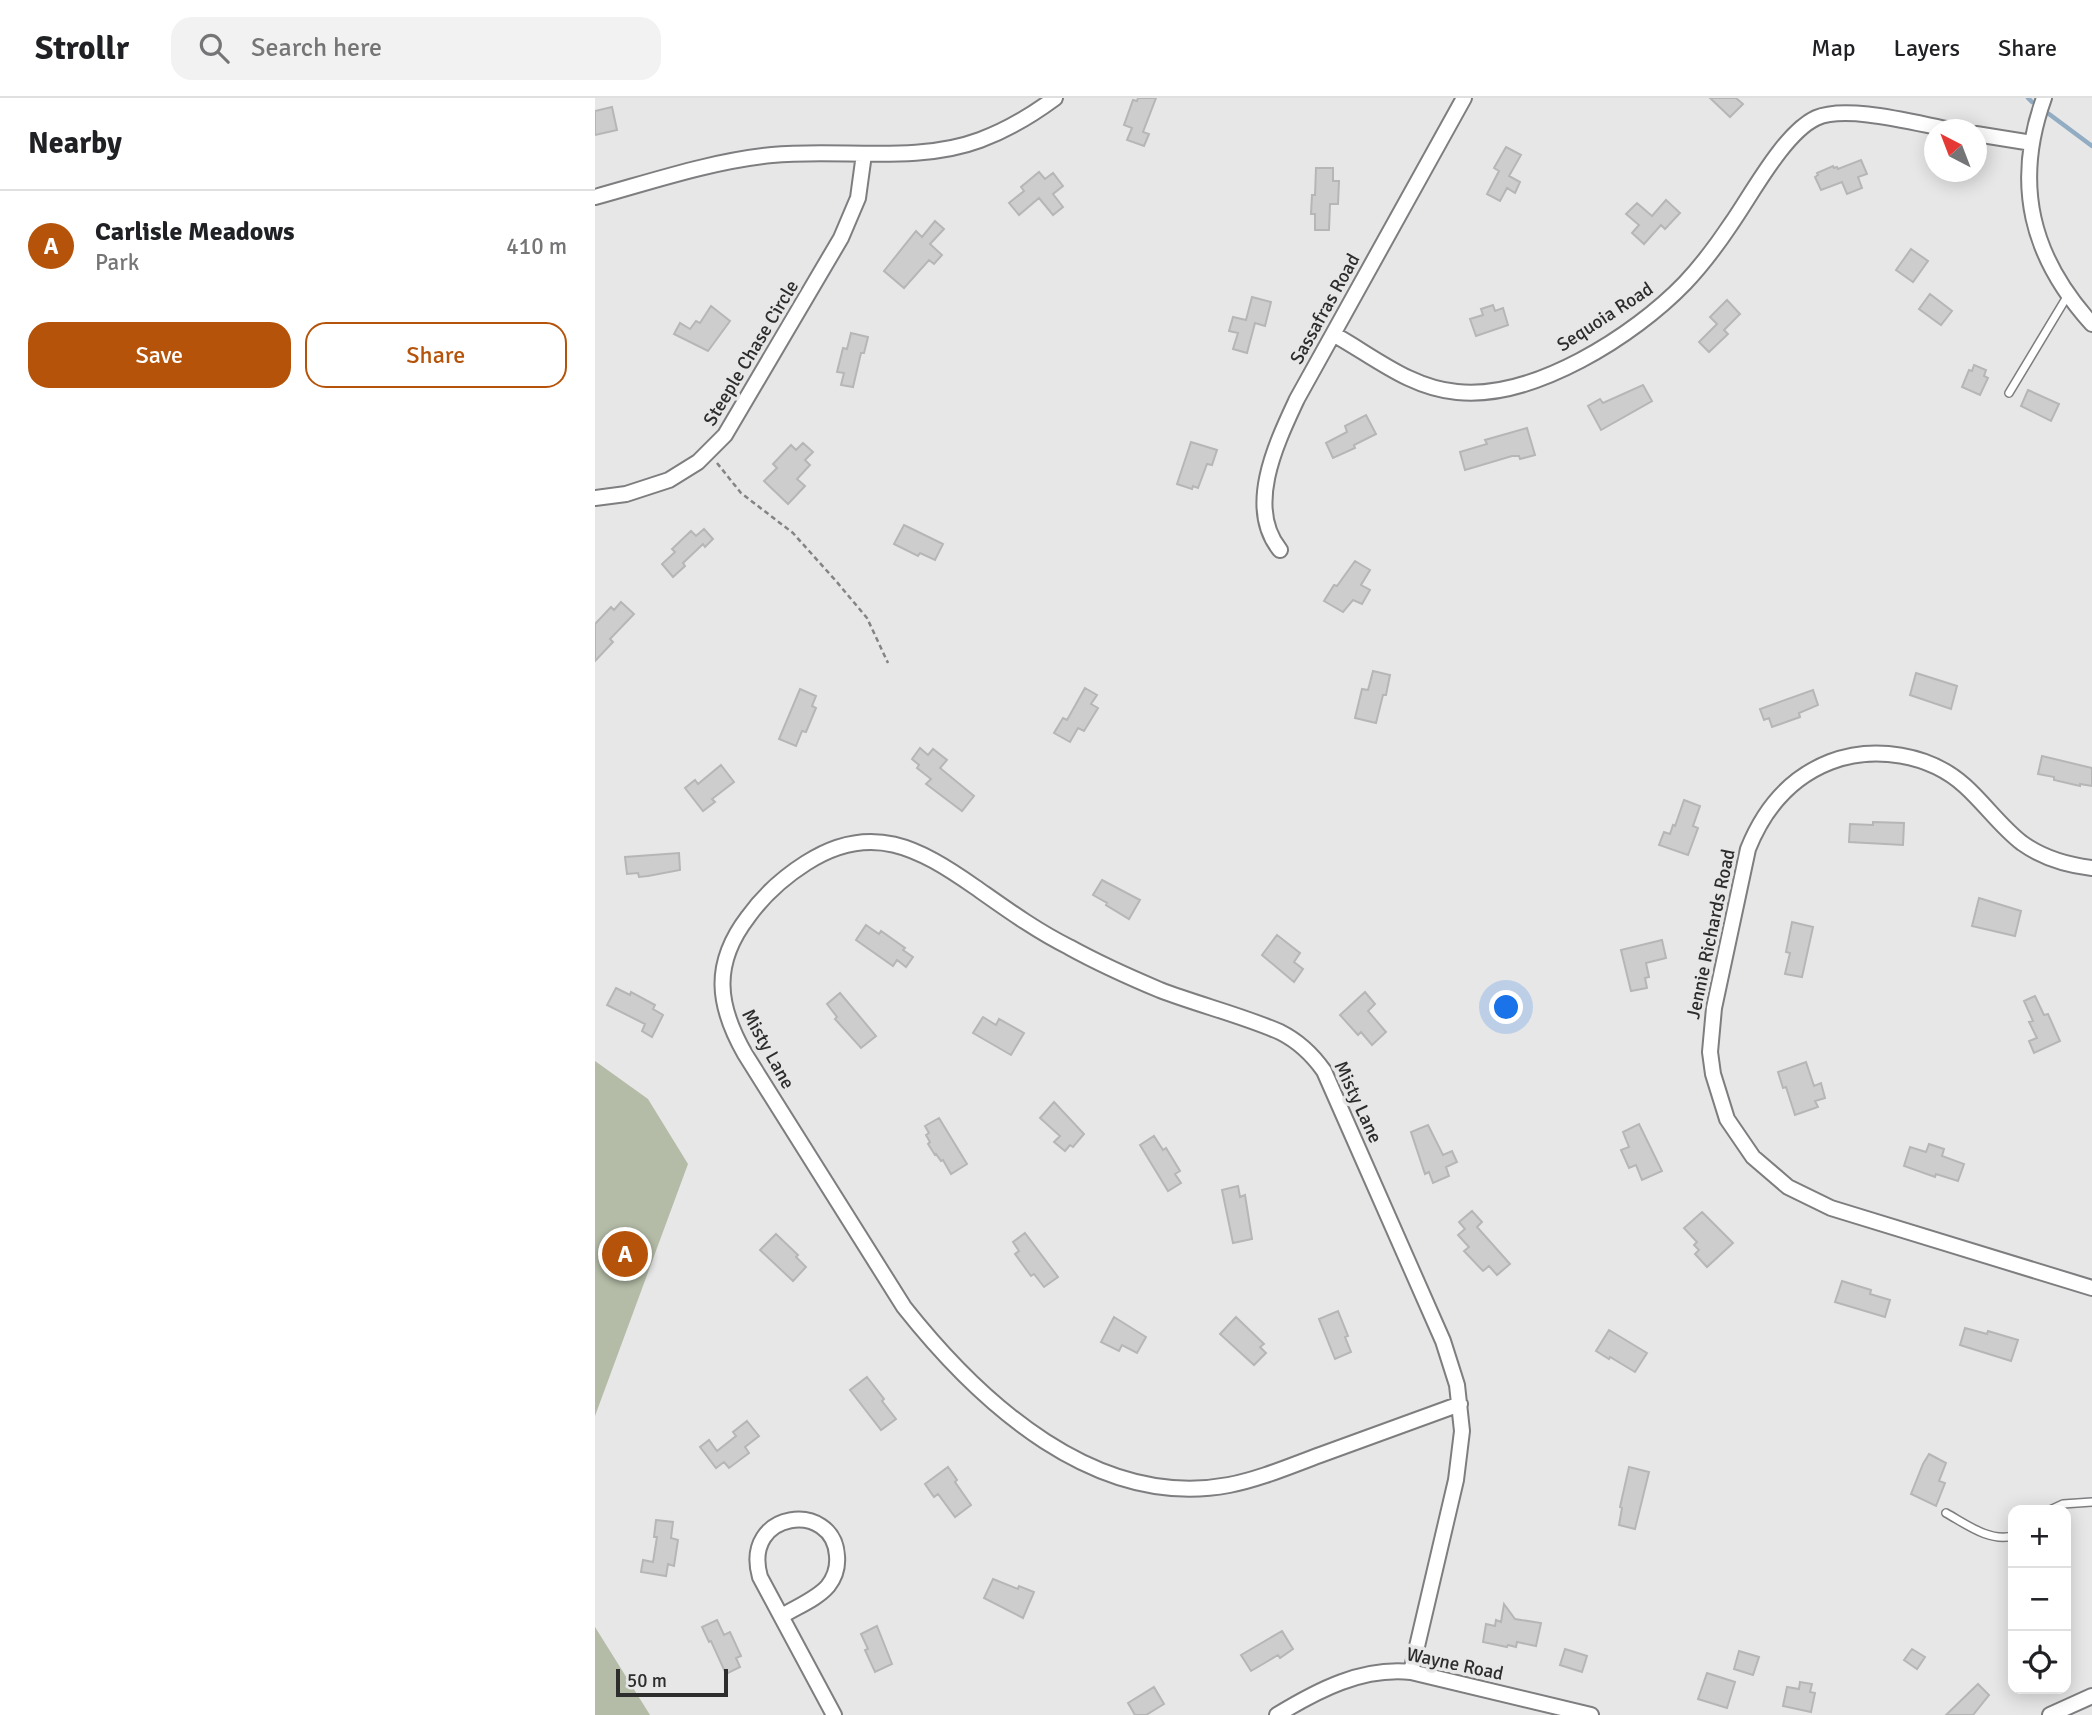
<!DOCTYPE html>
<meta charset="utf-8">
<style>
body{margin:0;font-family:Signika,sans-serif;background:#f2f2f2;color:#202124}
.controls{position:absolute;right:21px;bottom:21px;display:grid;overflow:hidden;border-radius:14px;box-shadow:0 4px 18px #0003}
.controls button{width:63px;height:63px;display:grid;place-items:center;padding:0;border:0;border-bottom:2px solid #e0e0e0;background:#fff;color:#202124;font:35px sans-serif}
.compass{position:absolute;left:1329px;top:21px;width:63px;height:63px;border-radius:50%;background:#fff;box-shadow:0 4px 18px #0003;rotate:318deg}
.scale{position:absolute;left:21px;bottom:18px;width:112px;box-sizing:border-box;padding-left:7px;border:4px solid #2d2d2d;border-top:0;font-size:19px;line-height:24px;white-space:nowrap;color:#2d2d2d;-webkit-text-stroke:5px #e7e7e8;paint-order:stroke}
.you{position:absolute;left:912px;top:910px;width:24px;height:24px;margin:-18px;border:5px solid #fff;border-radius:50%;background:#1a73e8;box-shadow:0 0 0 10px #1a73e833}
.badge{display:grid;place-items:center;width:46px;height:46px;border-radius:50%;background:#b45309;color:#fff;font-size:23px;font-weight:700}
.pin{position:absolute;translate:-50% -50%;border:4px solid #fff;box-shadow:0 2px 7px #0006}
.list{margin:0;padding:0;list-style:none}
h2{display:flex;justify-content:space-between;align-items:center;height:91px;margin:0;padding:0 28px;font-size:30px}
h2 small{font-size:23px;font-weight:400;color:#757577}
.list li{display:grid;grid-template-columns:46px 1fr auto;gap:21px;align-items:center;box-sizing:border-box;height:112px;padding:0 28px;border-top:2px solid #e0e0e0}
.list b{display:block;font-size:26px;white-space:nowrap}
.list p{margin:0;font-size:23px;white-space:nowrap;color:#757577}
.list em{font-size:23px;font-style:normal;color:#757577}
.actions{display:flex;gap:14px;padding:21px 28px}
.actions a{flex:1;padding:16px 0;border:2px solid #b45309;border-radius:21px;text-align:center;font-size:24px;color:#b45309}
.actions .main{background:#b45309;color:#fff}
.icon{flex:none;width:38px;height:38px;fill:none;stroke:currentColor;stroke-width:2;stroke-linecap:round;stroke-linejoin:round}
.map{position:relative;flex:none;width:1497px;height:1617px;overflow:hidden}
header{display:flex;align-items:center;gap:42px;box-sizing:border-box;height:98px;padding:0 35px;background:#fff;border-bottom:2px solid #e0e0e0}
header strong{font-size:33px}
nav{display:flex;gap:38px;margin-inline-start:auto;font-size:24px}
.search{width:490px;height:63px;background:#f2f2f2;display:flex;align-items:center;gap:18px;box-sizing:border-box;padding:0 24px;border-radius:21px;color:#757577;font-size:26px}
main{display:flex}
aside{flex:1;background:#fff}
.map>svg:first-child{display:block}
.green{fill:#b4bca7}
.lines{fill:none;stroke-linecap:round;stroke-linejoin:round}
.stream{stroke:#92acc3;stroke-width:4.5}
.building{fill:#cecdce;stroke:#b7b6b7;stroke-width:2}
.lane-casing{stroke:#7e7e80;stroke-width:10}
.street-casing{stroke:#7e7e80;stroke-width:18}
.path{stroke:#848485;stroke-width:2.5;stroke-dasharray:5 3.5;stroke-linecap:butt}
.lane{stroke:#fff;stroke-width:7}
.street{stroke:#fff;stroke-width:14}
.labels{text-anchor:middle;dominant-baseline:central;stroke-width:7;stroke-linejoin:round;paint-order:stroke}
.street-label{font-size:19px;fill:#2d2d2d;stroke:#e7e7e8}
</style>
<header>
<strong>Strollr</strong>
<div class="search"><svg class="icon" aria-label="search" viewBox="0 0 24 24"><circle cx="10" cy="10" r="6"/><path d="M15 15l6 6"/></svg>Search here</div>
<nav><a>Map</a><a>Layers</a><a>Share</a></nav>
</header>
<main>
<aside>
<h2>Nearby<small></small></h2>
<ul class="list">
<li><span class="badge">A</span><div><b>Carlisle Meadows</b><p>Park</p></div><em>410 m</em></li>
</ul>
<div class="actions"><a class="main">Save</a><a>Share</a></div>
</aside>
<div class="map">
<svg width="1497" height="1617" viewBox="0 0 1497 1617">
<rect width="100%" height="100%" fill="#e7e7e8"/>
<!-- green -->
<path class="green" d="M 0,963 L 53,1001 L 93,1066 L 0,1318 Z
M 0,1529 L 55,1617 L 0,1617 Z"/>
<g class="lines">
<!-- stream -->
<path class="stream" d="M 1433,0 L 1437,4
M 1454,16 L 1497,48"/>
</g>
<!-- building -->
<path class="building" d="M 543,0 L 561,0 L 548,34 L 554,36 L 549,48 L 532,42 L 537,30 L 529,27 L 538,2 L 542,3 Z
M 1115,0 L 1141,0 L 1148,6 L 1135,19 Z
M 17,9 L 22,32 L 0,37 L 0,13 Z
M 911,49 L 926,57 L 914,78 L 925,84 L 920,95 L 912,90 L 905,103 L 892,96 L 904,73 L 899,70 Z
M 1266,62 L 1272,76 L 1263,79 L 1267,90 L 1252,96 L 1247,84 L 1226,92 L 1220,79 L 1223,77 L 1222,75 L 1238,68 L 1239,70 L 1242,69 L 1243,71 Z
M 721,70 L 738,70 L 738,83 L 744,83 L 743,106 L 735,106 L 734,132 L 720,132 L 720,116 L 716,116 L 717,97 L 720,97 Z
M 444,74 L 450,81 L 458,75 L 468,88 L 458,96 L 468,109 L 458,117 L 444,100 L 424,117 L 414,105 L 429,93 L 426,89 Z
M 1071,102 L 1085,115 L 1070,131 L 1066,127 L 1049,146 L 1037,135 L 1044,127 L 1031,116 L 1042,105 L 1057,118 Z
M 340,123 L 349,131 L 335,146 L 347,157 L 339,166 L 334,162 L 309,190 L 289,173 L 321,133 L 327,139 Z
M 1316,151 L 1333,163 L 1318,184 L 1301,172 Z
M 1335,196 L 1357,213 L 1346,227 L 1324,211 Z
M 657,199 L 676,204 L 670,228 L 660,225 L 652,255 L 638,251 L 643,235 L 634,233 L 638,219 L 651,222 Z
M 1132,202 L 1145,216 L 1129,232 L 1133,236 L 1114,254 L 1104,244 L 1122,226 L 1115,219 Z
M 898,207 L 900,213 L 908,210 L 913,227 L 881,238 L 875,221 L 888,217 L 886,211 Z
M 116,208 L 135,223 L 113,253 L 79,236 L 85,225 L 95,231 L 101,223 L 105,225 Z
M 256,235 L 273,239 L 269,255 L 266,255 L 258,289 L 246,287 L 249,275 L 242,274 L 248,250 L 252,251 Z
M 1379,267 L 1391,272 L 1389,278 L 1393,280 L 1385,297 L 1367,289 L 1374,272 L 1377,273 Z
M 1048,287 L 1057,303 L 1006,332 L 993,308 L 1005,301 L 1008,305 Z
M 1433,292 L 1464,306 L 1456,323 L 1426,308 Z
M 771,317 L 781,336 L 759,347 L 760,350 L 738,360 L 731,345 L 752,334 L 750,328 Z
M 932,330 L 940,357 L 925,361 L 924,358 L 917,358 L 870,372 L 865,354 L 892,346 L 890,342 Z
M 596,344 L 622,352 L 617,367 L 612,366 L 603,390 L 598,388 L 597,391 L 582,386 Z
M 208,345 L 218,354 L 210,362 L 215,367 L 202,381 L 210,388 L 193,406 L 169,383 L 182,370 L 178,366 L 196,347 L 201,352 Z
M 309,427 L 348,446 L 340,462 L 325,455 L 323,458 L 299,446 Z
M 109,431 L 118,441 L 110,449 L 108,446 L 88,465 L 90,468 L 78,479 L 67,466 L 80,454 L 77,451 L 96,433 L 101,438 Z
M 760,463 L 775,472 L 766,487 L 775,492 L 767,506 L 758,502 L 748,514 L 729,503 L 739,487 L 742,488 Z
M 26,504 L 39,516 L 15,541 L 18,544 L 0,563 L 0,526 L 16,509 L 19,512 Z
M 778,573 L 795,577 L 791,597 L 788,597 L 781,625 L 760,620 L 767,591 L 773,592 Z
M 1321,575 L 1362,588 L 1356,611 L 1315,597 Z
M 490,590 L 502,597 L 496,606 L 503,610 L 489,633 L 483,630 L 475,644 L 459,635 L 468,620 L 472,622 Z
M 205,591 L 221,598 L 217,608 L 221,610 L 211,634 L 207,633 L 201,648 L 184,641 Z
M 1218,592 L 1223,607 L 1204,615 L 1205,619 L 1177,629 L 1174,620 L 1169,622 L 1165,611 Z
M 325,650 L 333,657 L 338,651 L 352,662 L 345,670 L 379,698 L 367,713 L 331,686 L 336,681 L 322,670 L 324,667 L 317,661 Z
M 1447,658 L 1497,670 L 1497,688 L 1485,686 L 1485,688 L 1459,682 L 1459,679 L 1443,676 Z
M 126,667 L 139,684 L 117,701 L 120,704 L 108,713 L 90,690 L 100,682 L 103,686 Z
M 1089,702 L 1105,708 L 1098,728 L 1103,730 L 1093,757 L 1064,747 L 1069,734 L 1075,736 L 1078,727 L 1080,728 Z
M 1278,724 L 1309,725 L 1308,747 L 1254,744 L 1255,726 L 1278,727 Z
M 84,755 L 85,772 L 53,778 L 44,779 L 43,775 L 32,776 L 30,759 Z
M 507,782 L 545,802 L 534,821 L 511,807 L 512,805 L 498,797 Z
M 1384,800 L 1426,813 L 1420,838 L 1377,828 Z
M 1197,824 L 1218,829 L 1207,879 L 1190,876 L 1195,855 L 1191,854 Z
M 271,827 L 284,836 L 286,833 L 310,850 L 308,852 L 318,859 L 311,869 L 302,862 L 298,868 L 261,842 Z
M 682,837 L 705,855 L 699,864 L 708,871 L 699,884 L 667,857 Z
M 1067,842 L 1071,860 L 1051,865 L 1054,879 L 1050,880 L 1052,890 L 1036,893 L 1026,852 Z
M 21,890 L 35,897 L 36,894 L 60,907 L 58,911 L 68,917 L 57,939 L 47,933 L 50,926 L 12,907 Z
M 770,894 L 780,906 L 773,913 L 791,934 L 777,947 L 766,934 L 763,937 L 745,917 Z
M 245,895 L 281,938 L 266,950 L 240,921 L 242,919 L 232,906 Z
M 1440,898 L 1449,917 L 1453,916 L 1465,943 L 1439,955 L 1434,943 L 1442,940 L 1434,924 L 1438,923 L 1429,903 Z
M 388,919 L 401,927 L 404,921 L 429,935 L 416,957 L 378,935 Z
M 1211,964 L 1219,988 L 1226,985 L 1230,1000 L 1220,1003 L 1223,1009 L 1200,1017 L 1191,989 L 1188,990 L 1183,974 Z
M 459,1004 L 489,1036 L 478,1049 L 475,1047 L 470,1053 L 459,1044 L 465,1038 L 445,1020 Z
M 344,1020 L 372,1066 L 356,1076 L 348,1062 L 346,1063 L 341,1056 L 340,1057 L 333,1046 L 335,1044 L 331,1037 L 334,1035 L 330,1028 Z
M 1044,1026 L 1067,1073 L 1047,1082 L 1041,1067 L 1034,1070 L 1026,1052 L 1034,1049 L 1028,1034 Z
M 833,1027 L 848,1057 L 857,1053 L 862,1064 L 851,1069 L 854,1078 L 838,1085 L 834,1074 L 830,1076 L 816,1034 Z
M 559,1038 L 568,1052 L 571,1050 L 585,1073 L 580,1076 L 586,1085 L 573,1093 L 545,1047 Z
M 1334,1046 L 1349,1051 L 1347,1058 L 1369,1066 L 1363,1083 L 1341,1076 L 1340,1079 L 1309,1068 L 1315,1049 L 1331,1054 Z
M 643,1088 L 645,1099 L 650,1097 L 657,1141 L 638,1145 L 627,1092 Z
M 877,1113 L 887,1124 L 882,1129 L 915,1166 L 902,1177 L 894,1168 L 888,1173 L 869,1153 L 874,1149 L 863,1137 L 870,1131 L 864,1124 Z
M 1107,1114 L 1138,1145 L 1112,1169 L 1100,1156 L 1104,1152 L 1099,1147 L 1102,1144 L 1089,1130 Z
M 430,1135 L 463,1179 L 449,1189 L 439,1176 L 436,1178 L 420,1156 L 424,1153 L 418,1144 Z
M 181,1136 L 203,1157 L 201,1159 L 211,1169 L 198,1183 L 165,1152 Z
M 1247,1183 L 1276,1192 L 1275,1196 L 1295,1202 L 1290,1219 L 1240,1204 Z
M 743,1213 L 753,1238 L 750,1239 L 756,1254 L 740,1261 L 724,1221 Z
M 519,1219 L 551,1239 L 542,1255 L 527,1247 L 524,1253 L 506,1244 Z
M 641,1219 L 669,1246 L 665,1249 L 671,1255 L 659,1267 L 625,1236 Z
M 1370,1230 L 1392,1236 L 1393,1233 L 1423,1242 L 1416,1263 L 1365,1247 Z
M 1014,1232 L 1052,1255 L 1040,1274 L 1015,1259 L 1014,1261 L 1001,1253 Z
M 272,1279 L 289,1301 L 287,1303 L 301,1321 L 286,1332 L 255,1292 Z
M 152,1323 L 164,1338 L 150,1349 L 154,1355 L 134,1370 L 129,1364 L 121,1370 L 105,1349 L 114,1342 L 122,1353 L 141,1338 L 138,1334 Z
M 1334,1356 L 1351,1365 L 1344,1383 L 1350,1385 L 1341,1408 L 1316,1396 L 1328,1366 Z
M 353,1369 L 362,1382 L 360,1384 L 376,1407 L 360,1419 L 343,1396 L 339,1399 L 330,1386 Z
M 1034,1369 L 1054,1374 L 1040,1431 L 1024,1427 L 1027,1410 L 1025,1409 Z
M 61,1422 L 78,1424 L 76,1440 L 83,1442 L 79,1468 L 73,1466 L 71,1478 L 46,1474 L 48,1462 L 58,1464 L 62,1439 L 59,1439 Z
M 398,1481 L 423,1491 L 424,1488 L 439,1494 L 428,1520 L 389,1500 Z
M 909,1506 L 920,1521 L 946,1525 L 941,1548 L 922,1544 L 921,1549 L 913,1547 L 912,1549 L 888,1544 L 891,1526 L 900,1528 L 901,1522 L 906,1524 Z
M 122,1522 L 129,1537 L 135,1534 L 146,1558 L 141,1560 L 145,1569 L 131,1576 L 116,1543 L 114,1544 L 107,1529 Z
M 282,1528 L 297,1566 L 280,1574 L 270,1552 L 273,1551 L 266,1536 Z
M 687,1533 L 698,1551 L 685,1560 L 683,1557 L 656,1573 L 646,1557 Z
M 970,1551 L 992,1558 L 987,1574 L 965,1567 Z
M 1317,1551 L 1330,1559 L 1322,1571 L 1309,1562 Z
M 1144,1553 L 1164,1559 L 1158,1577 L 1139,1571 Z
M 1112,1575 L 1140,1584 L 1132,1610 L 1103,1601 Z
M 1205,1584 L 1217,1586 L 1215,1594 L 1220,1595 L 1216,1614 L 1188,1608 L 1192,1589 L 1204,1591 Z
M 1383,1586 L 1394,1597 L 1378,1617 L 1351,1617 Z
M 559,1589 L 569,1606 L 551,1617 L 540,1617 L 533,1605 Z"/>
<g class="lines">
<!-- lane casing -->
<g class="lane-casing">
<path id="lane" d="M 1414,295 L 1473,197
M 1455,1412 L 1468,1406 L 1497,1404
M 1351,1415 C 1371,1426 1394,1444 1418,1438"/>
</g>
<!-- street casing -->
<g class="street-casing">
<path id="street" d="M 1449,0 C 1418,86 1436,159 1497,226
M 1381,36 L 1437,45
M 0,99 C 58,83 117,63 177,57 C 244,50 321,66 385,42 C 412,32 437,17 460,0
M 738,236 C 778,258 815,290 862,294 C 938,302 1039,238 1090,185 C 1107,167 1122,147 1136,126 C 1157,96 1189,35 1221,20 C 1252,6 1323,26 1357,32
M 0,400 L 31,396 L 74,382 L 103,364 L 130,337 L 246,140 L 263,100 L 269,56
M 685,452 C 650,409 682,344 702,301 L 869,0
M 1497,770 C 1472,767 1448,760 1427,745 C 1406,729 1390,706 1370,688 C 1335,656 1279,647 1235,664 C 1194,680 1169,711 1153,751 L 1119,910 L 1115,954 L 1118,976 L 1132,1021 L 1158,1059 L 1193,1089 L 1236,1110 L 1497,1190
M 187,1518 C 201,1509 222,1501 233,1488 C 240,1479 243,1469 242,1458 C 239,1402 146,1412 165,1479 L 239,1617
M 816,1574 L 861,1382 L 867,1333 L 862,1287 L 848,1243 L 729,973 C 717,956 703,943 685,934 C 646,917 604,907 565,892 C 534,879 503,865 474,849 C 440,832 410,810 380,789 C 324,750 276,723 211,765 C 189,779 168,798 153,819 C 117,866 122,907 150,956 L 309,1209 C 385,1305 501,1412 634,1387 C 665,1381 695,1368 725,1357 C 772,1340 818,1323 865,1306
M 682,1617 C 723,1592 767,1569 816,1574 L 996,1617
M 1455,1617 L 1497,1598"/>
</g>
<!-- path -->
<path class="path" d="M 122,365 L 146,395 L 198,435 L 241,483 L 272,520 L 293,565"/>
<!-- lane -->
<use href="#lane" class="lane"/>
<!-- street -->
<use href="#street" class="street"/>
</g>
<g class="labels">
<!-- street labels -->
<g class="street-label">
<text transform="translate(730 211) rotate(-61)">Sassafras Road</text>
<text transform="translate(1010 219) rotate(-33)">Sequoia Road</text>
<text transform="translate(156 255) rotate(-59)">Steeple Chase Circle</text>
<text transform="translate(1116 836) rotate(-78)">Jennie Richards Road</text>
<text transform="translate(173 951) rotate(61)">Misty Lane</text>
<text transform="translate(763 1004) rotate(65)">Misty Lane</text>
<text transform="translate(860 1566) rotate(12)">Wayne Road</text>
</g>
</g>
</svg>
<div class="controls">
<button>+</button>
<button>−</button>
<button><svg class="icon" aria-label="locate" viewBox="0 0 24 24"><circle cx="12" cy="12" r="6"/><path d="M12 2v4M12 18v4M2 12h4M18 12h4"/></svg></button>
</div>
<svg class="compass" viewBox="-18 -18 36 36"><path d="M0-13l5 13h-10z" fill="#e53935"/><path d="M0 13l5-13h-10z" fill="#757577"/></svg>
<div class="scale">50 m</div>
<div class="you"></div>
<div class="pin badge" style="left:30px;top:1156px">A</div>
</div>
</main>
